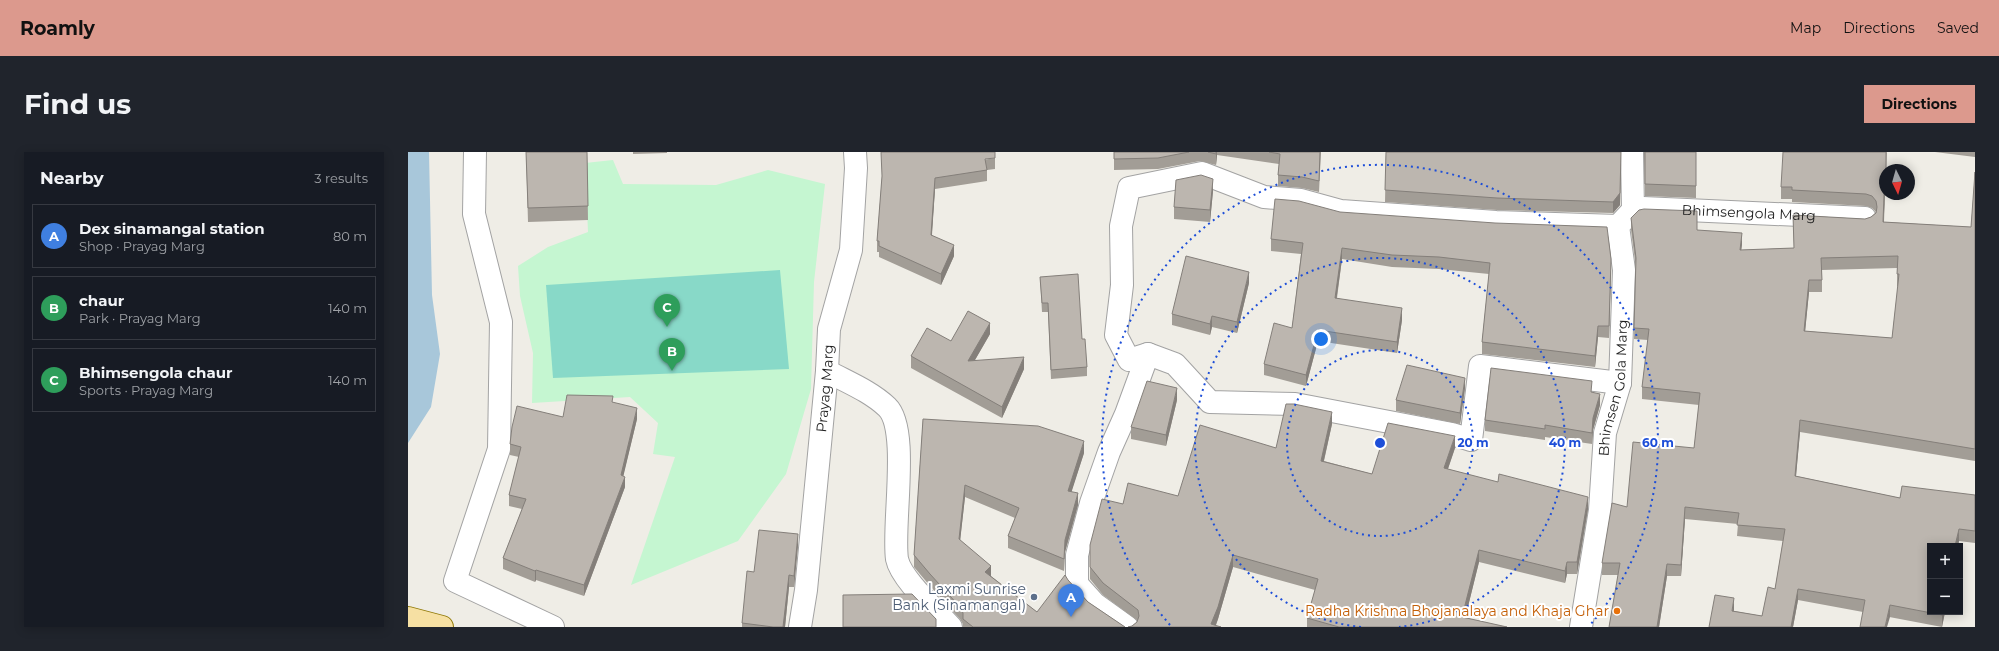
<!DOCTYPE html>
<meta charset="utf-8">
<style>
body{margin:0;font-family:Montserrat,sans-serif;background:#20242c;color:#f1f3f6}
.controls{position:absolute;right:12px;bottom:12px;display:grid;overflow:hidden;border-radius:0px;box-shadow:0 2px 10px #0003}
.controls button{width:36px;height:36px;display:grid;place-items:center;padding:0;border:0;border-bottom:1px solid #363941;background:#171b24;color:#f1f3f6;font:20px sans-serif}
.compass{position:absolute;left:1471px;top:12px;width:36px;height:36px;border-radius:50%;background:#171b24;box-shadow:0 2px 10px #0003;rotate:175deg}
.you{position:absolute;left:913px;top:187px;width:14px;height:14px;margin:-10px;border:3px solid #fff;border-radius:50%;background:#1a73e8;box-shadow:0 0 0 6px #1a73e833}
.badge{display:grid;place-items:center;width:26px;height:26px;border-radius:50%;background:#dc998d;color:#fff;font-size:13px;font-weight:700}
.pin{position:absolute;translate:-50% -33px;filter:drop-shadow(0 1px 2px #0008)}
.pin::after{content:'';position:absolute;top:21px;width:14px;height:12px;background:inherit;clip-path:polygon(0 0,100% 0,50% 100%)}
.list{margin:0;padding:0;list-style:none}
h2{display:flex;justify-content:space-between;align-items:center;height:52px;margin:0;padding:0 16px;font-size:17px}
h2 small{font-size:13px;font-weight:400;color:#9ea1a6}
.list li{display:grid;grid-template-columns:26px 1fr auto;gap:12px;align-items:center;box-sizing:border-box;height:64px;margin:0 8px 8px;padding:0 8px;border:1px solid #363941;border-radius:0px}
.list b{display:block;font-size:15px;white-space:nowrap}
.list p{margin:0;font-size:13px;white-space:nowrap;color:#9ea1a6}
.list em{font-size:13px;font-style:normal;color:#9ea1a6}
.map{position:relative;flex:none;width:1567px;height:475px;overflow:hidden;border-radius:0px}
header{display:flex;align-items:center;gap:24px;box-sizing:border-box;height:56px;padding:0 20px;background:#dc998d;color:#111}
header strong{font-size:19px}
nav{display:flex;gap:22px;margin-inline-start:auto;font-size:14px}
.intro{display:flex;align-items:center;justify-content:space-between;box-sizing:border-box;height:96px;padding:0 24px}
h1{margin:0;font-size:28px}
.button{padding:10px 18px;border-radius:0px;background:#dc998d;color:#111;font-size:14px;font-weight:700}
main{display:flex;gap:24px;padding:0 24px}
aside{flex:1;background:#171b24;border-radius:0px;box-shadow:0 2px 10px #0003}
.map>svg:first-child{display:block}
.park{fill:#c5f6d1}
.pitch{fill:#88d9c8}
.water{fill:#a8c7da}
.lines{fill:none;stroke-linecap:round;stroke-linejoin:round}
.minor-casing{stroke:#a3a3a3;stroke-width:24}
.major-casing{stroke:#917a09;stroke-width:24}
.minor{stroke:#fff;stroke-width:22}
.major{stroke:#f6e0a3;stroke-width:22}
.wall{fill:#a29d96;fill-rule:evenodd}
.shaded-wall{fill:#847f7a}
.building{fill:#bcb6af;stroke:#847f7a;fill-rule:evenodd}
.ring{fill:none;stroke:#1d4ed8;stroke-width:2;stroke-dasharray:2 4}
.service-dot{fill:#5c6f8a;stroke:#fff;stroke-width:1.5}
.food-dot{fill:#e8710a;stroke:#fff;stroke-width:1.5}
.labels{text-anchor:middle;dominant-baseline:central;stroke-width:4;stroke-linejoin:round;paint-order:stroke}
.street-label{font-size:14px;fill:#1f1f1f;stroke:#fff}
.service-label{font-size:14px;fill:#4e5e75;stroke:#fff;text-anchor:end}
.food-label{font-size:14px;fill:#c56008;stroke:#fff;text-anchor:end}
.centre{fill:#1d4ed8;stroke:#fff;stroke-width:2}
.ring-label{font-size:12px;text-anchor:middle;font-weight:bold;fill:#1d4ed8;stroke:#fff;stroke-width:4;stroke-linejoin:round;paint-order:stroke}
</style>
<header>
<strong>Roamly</strong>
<nav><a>Map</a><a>Directions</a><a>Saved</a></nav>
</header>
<div class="intro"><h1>Find us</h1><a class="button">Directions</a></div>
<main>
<aside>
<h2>Nearby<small>3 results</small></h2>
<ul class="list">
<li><span class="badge" style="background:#3f7fe0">A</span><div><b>Dex sinamangal station</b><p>Shop · Prayag Marg</p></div><em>80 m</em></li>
<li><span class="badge" style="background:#2e9e5b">B</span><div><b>chaur</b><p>Park · Prayag Marg</p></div><em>140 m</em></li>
<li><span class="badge" style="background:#2e9e5b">C</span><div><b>Bhimsengola chaur</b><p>Sports · Prayag Marg</p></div><em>140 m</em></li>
</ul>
</aside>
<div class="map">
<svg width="1567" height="475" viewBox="0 0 1567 475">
<rect width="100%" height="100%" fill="#efede6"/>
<!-- park -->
<path class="park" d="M 205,8 L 215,32 L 308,33 L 360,18 L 417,32 L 406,130 L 403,237 L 378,322 L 330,389 L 223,433 L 267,305 L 245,302 L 250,271 L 222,245 L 124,251 L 125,201 L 112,144 L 110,114 L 140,95 L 180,80 L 177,11 Z"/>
<!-- pitch -->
<path class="pitch" d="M 372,118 L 381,217 L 145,226 L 138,133 Z"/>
<!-- water -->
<path class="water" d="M 0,0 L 21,0 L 24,143 L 32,202 L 23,255 L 0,291 Z"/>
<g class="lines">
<!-- minor casing -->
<g class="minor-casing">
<g id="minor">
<path d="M 67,0 L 66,62 L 93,170 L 91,297 L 47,429 L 145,475"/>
<path id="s1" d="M 1225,58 L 1235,56 L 1457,66"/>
<path d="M 740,202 L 767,212 L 802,250 L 887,252 L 1044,282 L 1063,288 L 1072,214 L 1212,231"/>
<path d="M 419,219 C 439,230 462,239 479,255 C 502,277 484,373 489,407 C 493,427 529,459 543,475"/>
<path id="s2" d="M 392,475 L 398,438 L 419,219 L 421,177 L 443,98 L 448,16 L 447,0"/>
<path d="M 719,475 L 687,452 L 669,432 L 669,403 L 683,351 L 701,300 L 718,262 L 740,202 L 721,208 L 708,183 L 714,133 L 713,74 L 721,36 L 794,21 L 856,45 L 893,48 L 933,59 L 1088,70 L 1210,74"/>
<path id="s3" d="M 1173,475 L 1192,358 L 1197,281 L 1212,231 L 1216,118 L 1210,74 L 1225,58 L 1224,0"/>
</g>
</g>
<!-- major casing -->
<g class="major-casing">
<path id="major" d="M 0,466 L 34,475"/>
</g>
<!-- minor -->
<use href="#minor" class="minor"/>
<!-- major -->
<use href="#major" class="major"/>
</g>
<!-- wall -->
<path class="wall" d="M 118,0 L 179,0 L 180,68 L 120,70 Z
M 225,0 L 259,0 L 259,1 L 225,2 Z
M 706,0 L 913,0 L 911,40 L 894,36 L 870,34 L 870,23 L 871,12 L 809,3 L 808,13 L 792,9 L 750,17 L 706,18 Z
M 978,0 L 1213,0 L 1212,53 L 1205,61 L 1089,58 L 977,50 Z
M 1236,0 L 1288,0 L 1288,46 L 1237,44 Z
M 1479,0 L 1478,18 L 1477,18 L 1477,42 L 1476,70 L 1563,75 L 1567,20 L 1567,309 L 1392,280 L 1388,324 L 1492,346 L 1567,343 L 1567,391 L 1551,389 L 1550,394 L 1522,394 L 1522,460 L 1537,460 L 1534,475 L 1455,460 L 1390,448 L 1385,475 L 1301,475 L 1326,459 L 1354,464 L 1367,437 L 1375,389 L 1329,384 L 1330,372 L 1277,367 L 1273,424 L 1259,424 L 1251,475 L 1201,475 L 1210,423 L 1194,423 L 1194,411 L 1219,355 L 1286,296 L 1291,253 L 1234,247 L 1234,235 L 1240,188 L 1226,187 L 1228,116 L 1223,78 L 1223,66 L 1289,78 L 1334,92 L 1333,98 L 1386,96 L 1385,63 L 1457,67 L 1463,65 L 1468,60 L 1464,56 L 1458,54 L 1384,50 L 1384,47 L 1373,47 L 1373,35 ZM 1489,116 L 1489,134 L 1490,134 L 1484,186 L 1397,179 L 1401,140 L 1414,140 L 1414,118 Z
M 1527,0 L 1567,0 L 1567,5 Z
M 587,6 L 587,17 L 579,18 L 579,29 L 527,37 L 524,83 L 546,104 L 533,133 L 471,105 L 471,100 L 469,100 L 469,89 L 474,25 Z
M 805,39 L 802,70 L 766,67 L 766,55 Z
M 932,60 L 1203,119 L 1201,186 L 1190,185 L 1187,215 L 1074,202 L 1074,190 L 1081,122 L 1031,117 L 984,115 L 934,107 L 929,146 L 994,168 L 989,201 L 910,189 L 898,234 L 856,223 L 856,212 L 884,176 L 893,102 L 863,99 L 863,87 Z
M 632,125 L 674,187 L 679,215 L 679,224 L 643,227 L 640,160 L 634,160 Z
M 841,131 L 829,181 L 804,175 L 802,183 L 764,173 L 764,162 Z
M 582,182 L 567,208 L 616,217 L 594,266 L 503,216 L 503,204 L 543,189 Z
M 1057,236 L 1052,272 L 988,259 L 988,248 Z
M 1184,241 L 1192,253 L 1185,278 L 1184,292 L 1137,285 L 1137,288 L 1077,279 L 1077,268 Z
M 769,248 L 758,294 L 723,287 L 723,275 Z
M 205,251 L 229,267 L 215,324 L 217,335 L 176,444 L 128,428 L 127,430 L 95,417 L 95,406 L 114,357 L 101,354 L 101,343 L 111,305 L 102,303 L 102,292 Z
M 515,267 L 676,301 L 663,340 L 670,353 L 657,400 L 656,419 L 600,396 L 600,384 L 607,366 L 557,345 L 552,388 L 583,424 L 629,460 L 660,428 L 680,450 L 717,475 L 555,475 L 555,472 L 552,467 L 522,434 L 506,415 L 506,403 Z
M 924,272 L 916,309 L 964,322 L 1047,296 L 1040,317 L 1180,357 L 1169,422 L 1159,422 L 1157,431 L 1071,410 L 1057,466 L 1099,475 L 899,475 L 899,466 L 907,438 L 825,415 L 810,467 L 808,473 L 724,474 L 730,469 L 695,443 L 682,427 L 682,393 L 715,352 L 770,344 L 868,296 Z
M 390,393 L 386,435 L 381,435 L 377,475 L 334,475 L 334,471 L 346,420 Z"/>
<!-- shaded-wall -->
<path class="shaded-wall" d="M 808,0 L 809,0 L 809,3 L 808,13 Z
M 1213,0 L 1212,53 L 1205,61 L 1205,50 Z
M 527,26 L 527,37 L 523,94 L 523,83 Z
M 805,27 L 805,39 L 802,70 L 802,58 Z
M 1477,35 L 1477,42 L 1475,82 L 1475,70 Z
M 1334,81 L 1334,92 L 1332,110 L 1332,98 Z
M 546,93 L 546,104 L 533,133 L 533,122 Z
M 934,96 L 934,107 L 927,157 L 927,146 Z
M 1203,107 L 1203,119 L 1201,186 L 1201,174 Z
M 841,120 L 841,131 L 829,181 L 829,170 Z
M 1401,128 L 1401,140 L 1396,191 L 1396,179 Z
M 994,156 L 994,168 L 989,201 L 989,190 Z
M 804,164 L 804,175 L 802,183 L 802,172 Z
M 582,171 L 582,182 L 560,220 L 560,209 Z
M 1190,174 L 1190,185 L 1187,215 L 1187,204 Z
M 910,178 L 910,189 L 898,234 L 898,223 Z
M 616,205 L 616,217 L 594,266 L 594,255 Z
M 1057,226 L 1057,236 L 1052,272 L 1052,261 Z
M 769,236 L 769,248 L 758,294 L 758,283 Z
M 1192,242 L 1192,253 L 1185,278 L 1184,292 L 1184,281 L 1185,266 Z
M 229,256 L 229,267 L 213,334 L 213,323 Z
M 924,260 L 924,272 L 913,321 L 913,309 Z
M 1392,268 L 1392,280 L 1387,335 L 1387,324 Z
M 1047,284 L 1047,296 L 1036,328 L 1036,316 Z
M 676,289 L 676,301 L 660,351 L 660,339 Z
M 217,325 L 217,335 L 176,444 L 176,433 Z
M 557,333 L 557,345 L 551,399 L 551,387 Z
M 670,341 L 670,353 L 657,400 L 656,419 L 657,388 Z
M 1180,345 L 1180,357 L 1169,422 L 1169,410 Z
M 1277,355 L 1277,367 L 1273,424 L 1273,413 Z
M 1551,377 L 1551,389 L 1550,394 L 1547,394 Z
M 390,382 L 390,393 L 386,435 L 386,424 Z
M 1071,398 L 1071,410 L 1055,475 L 1054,465 Z
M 825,403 L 825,415 L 810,467 L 807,475 L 803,472 Z
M 1159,410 L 1159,422 L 1157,431 L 1157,419 Z
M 1259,412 L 1259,424 L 1251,475 L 1249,475 Z
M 583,414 L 583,426 L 577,420 Z
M 128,418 L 128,428 L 127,430 L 127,419 Z
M 381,423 L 381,435 L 377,475 L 375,475 Z
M 1390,437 L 1390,448 L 1385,475 L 1383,475 Z
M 1326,446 L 1326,458 L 1324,471 L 1324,459 Z
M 1482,453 L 1482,465 L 1479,475 L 1477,475 Z
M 1535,460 L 1537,460 L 1534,475 L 1534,463 Z"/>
<!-- building -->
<path class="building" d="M 118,0 L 179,0 L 180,54 L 120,56 Z
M 473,0 L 587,0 L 587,6 L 577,7 L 579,18 L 527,26 L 523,83 L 546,93 L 533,122 L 471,94 L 471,89 L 469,89 L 474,24 Z
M 706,0 L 781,0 L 750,6 L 706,7 Z
M 800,0 L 808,0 L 808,2 Z
M 861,0 L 912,0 L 911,29 L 894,25 L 870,23 L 872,2 Z
M 978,0 L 1213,0 L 1212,41 L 1205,50 L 1089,46 L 977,38 Z
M 1237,0 L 1288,0 L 1288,34 L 1237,32 Z
M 1375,0 L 1478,0 L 1478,18 L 1477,18 L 1475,70 L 1563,75 L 1567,20 L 1567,297 L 1392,268 L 1387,324 L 1492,346 L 1494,334 L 1567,343 L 1567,379 L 1551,377 L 1547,394 L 1522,394 L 1522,460 L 1535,460 L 1534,463 L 1482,453 L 1477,475 L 1452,475 L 1457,448 L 1390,437 L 1383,475 L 1301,475 L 1307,443 L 1326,446 L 1324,459 L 1354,464 L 1360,435 L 1367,437 L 1377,377 L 1329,373 L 1331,361 L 1277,355 L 1273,413 L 1259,412 L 1249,475 L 1201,475 L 1212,411 L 1194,411 L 1204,351 L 1219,355 L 1225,290 L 1286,296 L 1292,241 L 1234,235 L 1241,177 L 1226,176 L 1228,106 L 1223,66 L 1231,58 L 1236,57 L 1289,59 L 1289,78 L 1334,81 L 1332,98 L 1386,96 L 1385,63 L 1457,67 L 1463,65 L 1468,61 L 1469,55 L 1468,49 L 1464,44 L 1458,42 L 1384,38 L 1384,35 L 1373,35 ZM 1490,104 L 1489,122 L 1491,122 L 1484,186 L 1396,179 L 1401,128 L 1414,128 L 1413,106 Z
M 793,23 L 805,27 L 802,58 L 766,55 L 768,28 Z
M 867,47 L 891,49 L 932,60 L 1087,71 L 1199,75 L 1203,107 L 1201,174 L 1190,174 L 1187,204 L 1074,190 L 1082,111 L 1031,105 L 984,103 L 934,96 L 927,146 L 994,156 L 989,190 L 910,178 L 898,223 L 856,212 L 866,171 L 884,176 L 895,91 L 863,87 Z
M 778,104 L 841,120 L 829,170 L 804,164 L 802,172 L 764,162 Z
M 670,122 L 674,187 L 677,187 L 679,215 L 643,218 L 640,151 L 634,151 L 632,125 Z
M 560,159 L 582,171 L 560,209 L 616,205 L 594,255 L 503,204 L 519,176 L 543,189 Z
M 999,213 L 1057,226 L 1052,261 L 988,248 Z
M 1083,216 L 1184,229 L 1183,240 L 1192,242 L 1185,266 L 1184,281 L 1137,273 L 1137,277 L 1077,268 Z
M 739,229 L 769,236 L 758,283 L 723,275 Z
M 159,243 L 205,244 L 204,250 L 229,256 L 213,323 L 217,325 L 176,433 L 128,418 L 127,419 L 95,406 L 118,347 L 101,343 L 113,295 L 102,292 L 104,275 L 109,254 L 155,265 Z
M 878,252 L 886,252 L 924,260 L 913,309 L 964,322 L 980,271 L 1047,284 L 1036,316 L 1090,330 L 1091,322 L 1180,345 L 1169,410 L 1159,410 L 1157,419 L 1071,398 L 1054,465 L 1099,475 L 931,475 L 899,466 L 910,427 L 825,403 L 810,455 L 803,472 L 813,475 L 720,475 L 724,474 L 729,470 L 731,464 L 730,458 L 695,431 L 682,415 L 682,393 L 694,347 L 715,352 L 720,331 L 770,344 L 792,273 L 868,296 Z
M 515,267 L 630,274 L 676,289 L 660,339 L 670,341 L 657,388 L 656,407 L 600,384 L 611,356 L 557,333 L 551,387 L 583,414 L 577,420 L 629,460 L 657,423 L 660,428 L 680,450 L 717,475 L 565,475 L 555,467 L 555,461 L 552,455 L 522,422 L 506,403 Z
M 351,378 L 390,382 L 386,424 L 381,423 L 375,475 L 365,475 L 334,471 L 339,419 L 346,420 Z
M 504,442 L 528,467 L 528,475 L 435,475 L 435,443 Z"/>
<!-- distance rings -->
<g class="ring">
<circle cx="972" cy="291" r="93"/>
<path d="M953 475A185 185 0 1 1 991 475"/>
<path d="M762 473A278 278 0 1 1 1182 473"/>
</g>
<!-- markers -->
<circle class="service-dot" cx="626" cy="445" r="4"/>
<circle class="food-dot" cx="1209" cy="459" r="4"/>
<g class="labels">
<!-- street labels -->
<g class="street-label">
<text stroke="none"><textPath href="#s1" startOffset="116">Bhimsengola Marg</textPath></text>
<text stroke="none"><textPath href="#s3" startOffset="242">Bhimsen Gola Marg</textPath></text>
<text stroke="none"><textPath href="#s2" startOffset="240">Prayag Marg</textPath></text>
</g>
<!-- service labels -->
<g class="service-label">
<text x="618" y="437">Laxmi Sunrise<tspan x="618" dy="16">Bank (Sinamangal)</tspan></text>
</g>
<!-- food labels -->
<g class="food-label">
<text x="1201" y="459">Radha Krishna Bhojanalaya and Khaja Ghar</text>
</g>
</g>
<circle cx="972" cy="291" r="6" class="centre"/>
<g class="ring-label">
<text x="1065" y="295">20 m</text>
<text x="1157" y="295">40 m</text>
<text x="1250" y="295">60 m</text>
</g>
</svg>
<div class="controls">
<button>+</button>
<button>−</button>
</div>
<svg class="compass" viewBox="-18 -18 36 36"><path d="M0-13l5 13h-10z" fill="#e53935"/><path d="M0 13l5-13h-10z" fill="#9ea1a6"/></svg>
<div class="you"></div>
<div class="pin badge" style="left:663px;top:465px;background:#3f7fe0">A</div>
<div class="pin badge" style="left:264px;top:219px;background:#2e9e5b">B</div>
<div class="pin badge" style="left:259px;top:175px;background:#2e9e5b">C</div>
</div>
</main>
